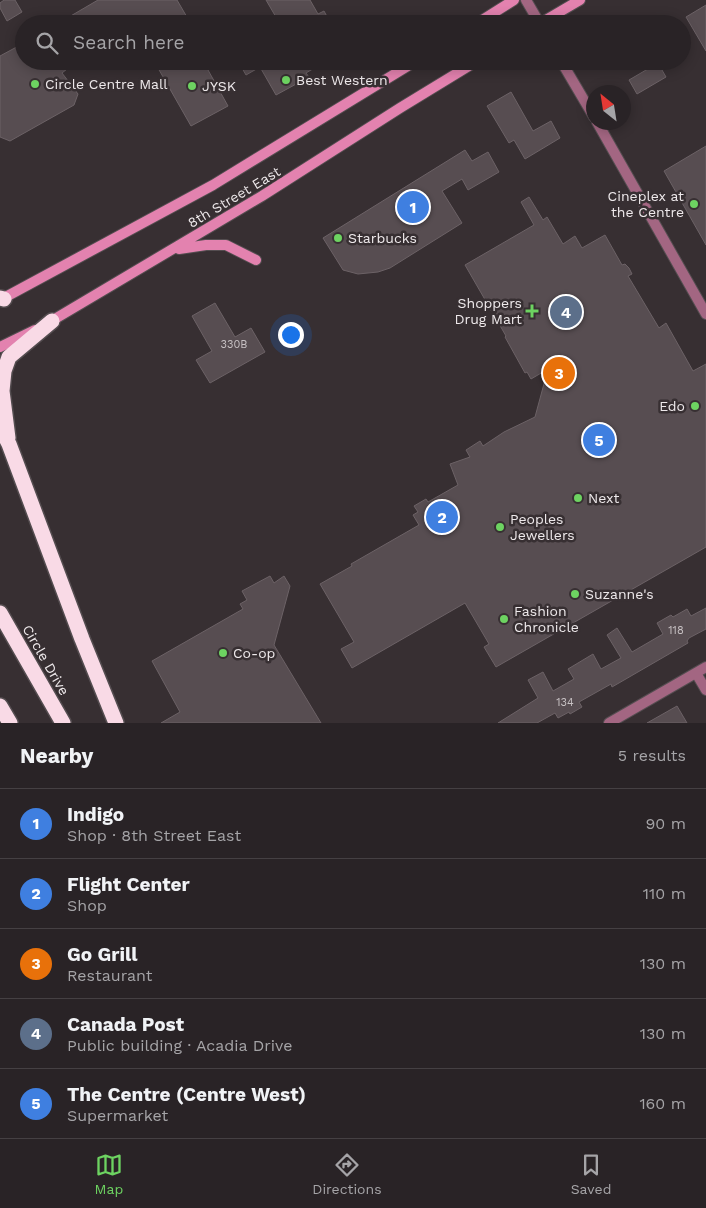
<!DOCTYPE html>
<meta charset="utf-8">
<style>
body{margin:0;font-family:"Work Sans",sans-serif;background:#352f32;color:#f1f3f6}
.compass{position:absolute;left:586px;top:85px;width:45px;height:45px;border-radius:50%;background:#292326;box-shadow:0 2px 12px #0003;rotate:330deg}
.you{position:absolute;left:290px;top:334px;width:18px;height:18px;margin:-12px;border:4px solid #fff;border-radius:50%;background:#1a73e8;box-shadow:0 0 0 8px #1a73e833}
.badge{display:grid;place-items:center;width:32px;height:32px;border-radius:50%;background:#6dd361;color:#fff;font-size:16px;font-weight:700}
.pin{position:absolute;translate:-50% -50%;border:2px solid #fff;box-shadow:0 1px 5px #0006}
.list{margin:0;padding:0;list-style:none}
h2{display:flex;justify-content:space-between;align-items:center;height:65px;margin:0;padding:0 20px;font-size:21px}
h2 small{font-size:16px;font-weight:400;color:#a5a4a7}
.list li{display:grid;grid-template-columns:32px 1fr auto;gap:15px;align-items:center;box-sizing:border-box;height:70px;padding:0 20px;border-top:1px solid #454043}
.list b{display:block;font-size:19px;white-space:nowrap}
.list p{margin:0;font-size:16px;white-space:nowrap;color:#a5a4a7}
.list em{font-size:16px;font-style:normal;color:#a5a4a7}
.icon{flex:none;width:28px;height:28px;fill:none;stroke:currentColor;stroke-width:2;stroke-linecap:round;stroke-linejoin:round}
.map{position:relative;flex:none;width:706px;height:723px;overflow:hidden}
.search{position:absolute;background:#292326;box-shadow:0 2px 12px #0003;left:15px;right:15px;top:15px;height:55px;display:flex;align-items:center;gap:12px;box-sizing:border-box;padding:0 18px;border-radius:28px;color:#a5a4a7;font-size:19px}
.sheet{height:415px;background:#292326}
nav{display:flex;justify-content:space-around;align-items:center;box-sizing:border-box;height:70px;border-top:1px solid #454043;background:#292326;font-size:14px;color:#a5a4a7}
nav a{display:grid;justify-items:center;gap:2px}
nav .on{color:#6dd361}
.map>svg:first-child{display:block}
.building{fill:#574d51;stroke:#6c6266}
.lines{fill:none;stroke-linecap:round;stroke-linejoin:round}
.minor-casing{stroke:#544d50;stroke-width:12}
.tertiary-casing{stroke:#544d50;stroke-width:12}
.secondary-casing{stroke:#544d50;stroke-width:12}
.motorway-casing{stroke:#544d50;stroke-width:18}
.minor{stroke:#a36682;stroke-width:10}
.tertiary{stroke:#a36682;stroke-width:10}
.secondary{stroke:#e382af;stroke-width:10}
.motorway{stroke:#f9dae6;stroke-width:15}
.poi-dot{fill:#6dd361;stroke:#372f32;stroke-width:2}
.labels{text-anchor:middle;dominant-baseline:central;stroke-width:5;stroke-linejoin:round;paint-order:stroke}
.number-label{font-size:11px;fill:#c8c2c4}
.poi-label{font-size:14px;fill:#eee9eb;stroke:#372f32;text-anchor:start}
.street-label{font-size:14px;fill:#eee9eb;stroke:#372f32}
</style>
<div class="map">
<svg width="706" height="723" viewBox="0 0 706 723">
<rect width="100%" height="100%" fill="#372f32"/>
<!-- building -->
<path class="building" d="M 4,0 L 15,0 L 22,12 L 7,21 L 0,8 L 0,3 Z
M 98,0 L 177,0 L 191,24 L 57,24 Z
M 266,0 L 310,0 L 318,14 L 324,11 L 331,24 L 280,24 Z
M 706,5 L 706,51 L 686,17 Z
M 24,43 L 24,61 L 77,61 L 62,73 L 78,94 L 74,105 L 10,141 L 0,137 L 0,56 Z
M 154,61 L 203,61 L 228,106 L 191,126 Z
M 238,61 L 326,61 L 306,73 L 309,77 L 276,95 L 260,67 L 246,75 Z
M 658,63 L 666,77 L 637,94 L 629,80 Z
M 511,92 L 533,131 L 551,121 L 560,138 L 525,159 L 514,140 L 509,143 L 487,106 Z
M 706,146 L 706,245 L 664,171 Z
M 465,150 L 472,161 L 488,152 L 499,172 L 468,190 L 462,179 L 442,191 L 462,223 L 390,268 L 378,272 L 358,274 L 343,270 L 323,238 Z
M 529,197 L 543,220 L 547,217 L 563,244 L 575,236 L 582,248 L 605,235 L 622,265 L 625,264 L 629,268 L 632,274 L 628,276 L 659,328 L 666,323 L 693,371 L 706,364 L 706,547 L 496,667 L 484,647 L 489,644 L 465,603 L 352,668 L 341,649 L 354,642 L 320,584 L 352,566 L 351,564 L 419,525 L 413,515 L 418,512 L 414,506 L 426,499 L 428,502 L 458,485 L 450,464 L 470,457 L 466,450 L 480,441 L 483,446 L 504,432 L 535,417 L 548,369 L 531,379 L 527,372 L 525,373 L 505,337 L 506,336 L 465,265 L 534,225 L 521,202 Z
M 215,303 L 235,337 L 251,328 L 265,352 L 210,383 L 196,360 L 212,351 L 192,316 Z
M 270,576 L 274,583 L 284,576 L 290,586 L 274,645 L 321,723 L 161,723 L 180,712 L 152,661 L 243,609 L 240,604 L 247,600 L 242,591 Z
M 706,608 L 706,629 L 689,638 L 687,641 L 688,643 L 612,687 L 611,684 L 579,702 L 582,707 L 570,714 L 569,712 L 558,718 L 555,713 L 537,723 L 498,723 L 538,698 L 528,680 L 543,672 L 553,691 L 574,679 L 568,669 L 593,654 L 601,669 L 621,658 L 607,635 L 617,628 L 632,652 L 663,634 L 657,623 L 671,615 L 673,617 L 687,609 L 691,616 Z
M 677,706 L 687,723 L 647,723 Z"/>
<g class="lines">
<!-- minor casing -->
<g class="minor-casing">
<path id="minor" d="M 696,673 L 706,690
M 609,723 L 706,667"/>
</g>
<!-- tertiary casing -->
<g class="tertiary-casing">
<path id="tertiary" d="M 526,0 L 540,24
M 561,61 L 594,117
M 597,122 L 706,314"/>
</g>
<!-- secondary casing -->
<g class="secondary-casing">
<path id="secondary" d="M 476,24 L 514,0
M 539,24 L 580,0
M 179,249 L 206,245 L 226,245 L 256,260
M 0,300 L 213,185 L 416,61
M 48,323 L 262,196 L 400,108 L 477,61
M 0,347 L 35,330"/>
</g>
<!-- motorway casing -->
<g class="motorway-casing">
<path id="motorway" d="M 0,298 L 4,299
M 0,427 L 9,444 L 82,639 L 116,723
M 8,438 L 2,391 L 4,371 L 9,357 L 52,321
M 0,613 L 63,723
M 0,706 L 10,723"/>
</g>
<!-- minor -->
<use href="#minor" class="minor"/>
<!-- tertiary -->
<use href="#tertiary" class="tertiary"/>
<!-- secondary -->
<use href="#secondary" class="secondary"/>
<!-- motorway -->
<use href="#motorway" class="motorway"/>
</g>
<!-- markers -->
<g class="poi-dot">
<circle cx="286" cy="80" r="5"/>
<circle cx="35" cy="84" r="5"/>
<circle cx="192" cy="86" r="5"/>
<circle cx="694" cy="204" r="5"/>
<circle cx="338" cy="238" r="5"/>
<path d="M529.5 303.5h5v5h5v5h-5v5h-5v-5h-5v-5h5z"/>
<circle cx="695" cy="406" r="5"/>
<circle cx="578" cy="498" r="5"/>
<circle cx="500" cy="527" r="5"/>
<circle cx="575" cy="594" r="5"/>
<circle cx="504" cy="619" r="5"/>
<circle cx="223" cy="653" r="5"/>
</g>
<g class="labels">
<!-- number labels -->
<g class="number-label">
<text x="234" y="344">330B</text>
<text x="676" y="630">118</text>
<text x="565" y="702">134</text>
</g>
<!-- poi labels -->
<g class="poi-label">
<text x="296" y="80">Best Western</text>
<text x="45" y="84">Circle Centre Mall</text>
<text x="202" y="86">JYSK</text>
<text x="684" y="196" text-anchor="end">Cineplex at<tspan x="684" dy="16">the Centre</tspan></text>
<text x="348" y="238">Starbucks</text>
<text x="522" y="303" text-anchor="end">Shoppers<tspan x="522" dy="16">Drug Mart</tspan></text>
<text x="685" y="406" text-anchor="end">Edo</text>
<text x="588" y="498">Next</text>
<text x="510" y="519">Peoples<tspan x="510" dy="16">Jewellers</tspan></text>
<text x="585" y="594">Suzanne's</text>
<text x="514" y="611">Fashion<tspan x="514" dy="16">Chronicle</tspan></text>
<text x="233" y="653">Co-op</text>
</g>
<!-- street labels -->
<g class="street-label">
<text transform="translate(234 197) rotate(-31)">8th Street East</text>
<text transform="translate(46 660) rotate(60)">Circle Drive</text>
</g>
</g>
</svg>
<svg class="compass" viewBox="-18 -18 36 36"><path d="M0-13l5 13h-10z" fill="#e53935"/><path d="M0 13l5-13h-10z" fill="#a5a4a7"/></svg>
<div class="you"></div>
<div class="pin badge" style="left:413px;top:207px;background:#3f7fe0">1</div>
<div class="pin badge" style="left:442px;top:517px;background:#3f7fe0">2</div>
<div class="pin badge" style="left:559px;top:373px;background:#e8710a">3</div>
<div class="pin badge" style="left:566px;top:312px;background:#5c6f8a">4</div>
<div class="pin badge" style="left:599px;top:440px;background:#3f7fe0">5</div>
<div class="search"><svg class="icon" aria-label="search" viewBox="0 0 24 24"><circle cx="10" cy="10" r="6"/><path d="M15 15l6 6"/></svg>Search here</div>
</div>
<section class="sheet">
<h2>Nearby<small>5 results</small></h2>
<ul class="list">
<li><span class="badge" style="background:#3f7fe0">1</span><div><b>Indigo</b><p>Shop · 8th Street East</p></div><em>90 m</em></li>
<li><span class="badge" style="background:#3f7fe0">2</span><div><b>Flight Center</b><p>Shop</p></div><em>110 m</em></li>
<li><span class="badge" style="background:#e8710a">3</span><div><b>Go Grill</b><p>Restaurant</p></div><em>130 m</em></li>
<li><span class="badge" style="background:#5c6f8a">4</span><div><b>Canada Post</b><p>Public building · Acadia Drive</p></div><em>130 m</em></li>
<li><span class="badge" style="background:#3f7fe0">5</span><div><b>The Centre (Centre West)</b><p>Supermarket</p></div><em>160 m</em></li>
</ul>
</section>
<nav>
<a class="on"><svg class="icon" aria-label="map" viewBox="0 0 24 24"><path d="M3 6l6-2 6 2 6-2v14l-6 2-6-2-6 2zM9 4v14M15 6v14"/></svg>Map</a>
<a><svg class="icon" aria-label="directions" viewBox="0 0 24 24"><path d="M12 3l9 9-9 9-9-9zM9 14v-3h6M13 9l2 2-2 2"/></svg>Directions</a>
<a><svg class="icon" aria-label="saved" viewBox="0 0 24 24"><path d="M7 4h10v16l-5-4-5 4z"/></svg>Saved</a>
</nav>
